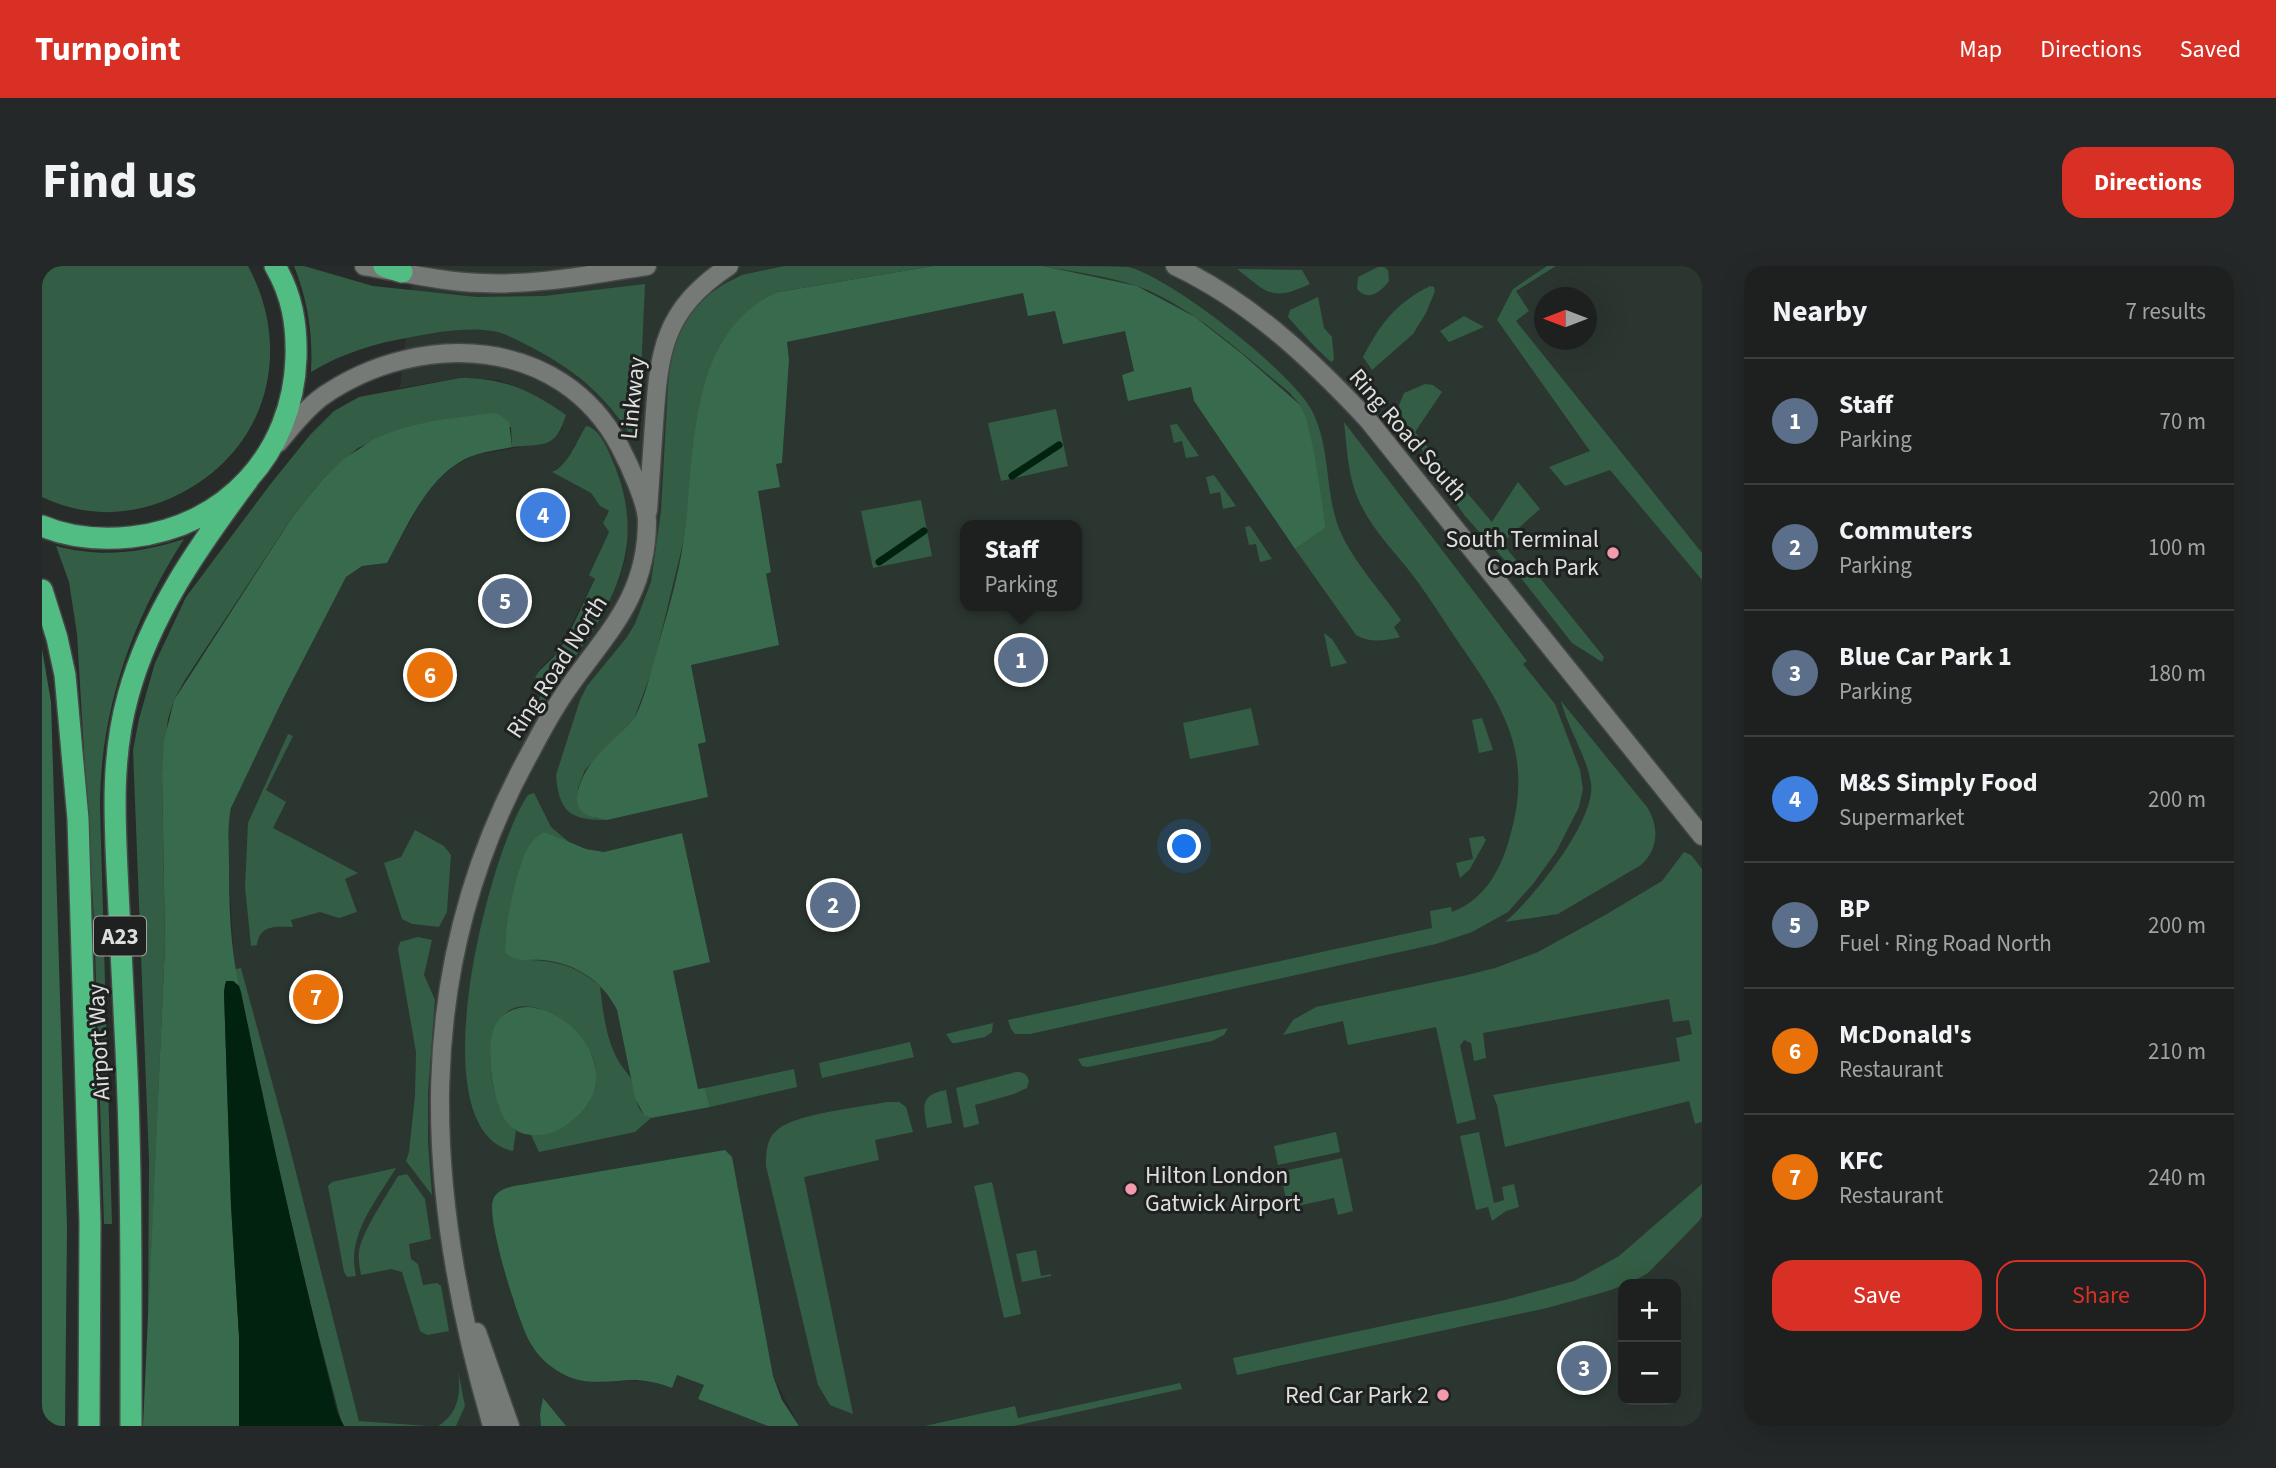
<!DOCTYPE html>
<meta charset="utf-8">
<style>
body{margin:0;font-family:"Source Sans 3",sans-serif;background:#252828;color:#f1f3f6}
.controls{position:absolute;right:21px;bottom:21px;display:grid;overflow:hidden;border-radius:14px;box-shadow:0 7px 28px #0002}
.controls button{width:63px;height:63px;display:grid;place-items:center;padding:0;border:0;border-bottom:2px solid #3b3e3d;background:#1d201f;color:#f1f3f6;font:35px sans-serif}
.compass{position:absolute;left:1492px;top:21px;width:63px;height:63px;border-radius:50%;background:#1d201f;box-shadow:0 7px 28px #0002;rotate:270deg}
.you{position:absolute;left:1143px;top:581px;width:24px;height:24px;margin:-18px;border:5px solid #fff;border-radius:50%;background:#1a73e8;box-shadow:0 0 0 10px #1a73e833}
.badge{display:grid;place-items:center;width:46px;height:46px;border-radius:50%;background:#d93025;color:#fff;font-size:23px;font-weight:700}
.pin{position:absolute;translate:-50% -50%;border:4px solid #fff;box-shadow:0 2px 7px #0006}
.popup{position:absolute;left:918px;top:254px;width:122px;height:91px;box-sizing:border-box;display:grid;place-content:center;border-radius:14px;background:#1d201f;filter:drop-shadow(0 2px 5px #0005);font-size:23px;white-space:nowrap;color:#a0a3a4}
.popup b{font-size:26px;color:#f1f3f6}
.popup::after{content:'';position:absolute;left:50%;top:100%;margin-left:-14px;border:14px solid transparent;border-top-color:#1d201f}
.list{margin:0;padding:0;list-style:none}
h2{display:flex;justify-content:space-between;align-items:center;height:91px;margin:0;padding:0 28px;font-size:30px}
h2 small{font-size:23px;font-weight:400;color:#a0a3a4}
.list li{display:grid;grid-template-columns:46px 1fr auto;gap:21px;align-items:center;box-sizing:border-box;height:126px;padding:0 28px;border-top:2px solid #3b3e3d}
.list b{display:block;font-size:26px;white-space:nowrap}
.list p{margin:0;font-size:23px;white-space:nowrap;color:#a0a3a4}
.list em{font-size:23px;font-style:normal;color:#a0a3a4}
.actions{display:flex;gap:14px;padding:21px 28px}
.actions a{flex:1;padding:16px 0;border:2px solid #d93025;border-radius:21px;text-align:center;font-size:24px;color:#d93025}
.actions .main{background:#d93025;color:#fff}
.map{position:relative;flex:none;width:1660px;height:1160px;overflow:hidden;border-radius:21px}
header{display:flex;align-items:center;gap:42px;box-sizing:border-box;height:98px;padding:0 35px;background:#d93025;color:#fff}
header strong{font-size:33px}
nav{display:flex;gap:38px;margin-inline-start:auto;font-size:24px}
.intro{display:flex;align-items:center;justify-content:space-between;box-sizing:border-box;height:168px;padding:0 42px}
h1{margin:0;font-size:49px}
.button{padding:18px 32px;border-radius:21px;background:#d93025;color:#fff;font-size:24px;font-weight:700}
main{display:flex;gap:42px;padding:0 42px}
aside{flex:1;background:#1d201f;border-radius:21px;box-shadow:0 7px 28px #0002}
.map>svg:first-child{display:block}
.built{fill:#2c3630;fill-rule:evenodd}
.green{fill:#335d44}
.forest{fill:#386a4d}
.water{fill:#00220f}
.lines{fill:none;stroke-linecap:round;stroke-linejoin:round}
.stream{stroke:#00220f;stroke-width:7}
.minor-casing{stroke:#454846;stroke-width:21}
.highway-casing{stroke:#454846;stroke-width:24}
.minor{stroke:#767a77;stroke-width:18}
.highway{stroke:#52bd82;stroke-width:21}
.poi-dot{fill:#f39aac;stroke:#1e211f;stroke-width:2.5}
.labels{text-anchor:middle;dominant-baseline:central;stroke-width:6;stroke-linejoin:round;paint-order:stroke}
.shield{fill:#1e211f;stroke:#a4a6a4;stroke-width:2}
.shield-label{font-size:23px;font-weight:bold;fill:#dddfdd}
.street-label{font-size:24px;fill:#dddfdd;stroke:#1e211f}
.poi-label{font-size:24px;fill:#dddfdd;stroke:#1e211f;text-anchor:end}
</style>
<header>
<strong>Turnpoint</strong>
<nav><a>Map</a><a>Directions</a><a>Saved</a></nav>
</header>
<div class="intro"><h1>Find us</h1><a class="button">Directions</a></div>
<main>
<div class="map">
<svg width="1660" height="1160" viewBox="0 0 1660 1160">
<rect width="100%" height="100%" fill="#272b29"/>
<!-- built -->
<path class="built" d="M 372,0 L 891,0 L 736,26 L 592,453 L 565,554 L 666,531 L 656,478 L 664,475 L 649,398 L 724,307 L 729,305 L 716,225 L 737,220 L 734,198 L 740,196 L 747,94 L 745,76 L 981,27 L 1013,45 L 1083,65 L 1092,106 L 1149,121 L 1152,135 L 1253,283 L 1272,186 L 1261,145 L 1107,25 L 1001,0 L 1660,0 L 1660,1160 L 757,1160 L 731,1110 L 683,884 L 472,920 L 470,1032 L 488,1077 L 500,1093 L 533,1113 L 614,1116 L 630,1121 L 635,1109 L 662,1119 L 657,1133 L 726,1160 L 387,1160 L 317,1155 L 237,842 L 199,702 L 193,703 L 192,698 L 187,605 L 187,552 L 192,535 L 240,435 L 304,311 L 320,300 L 345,297 L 381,232 L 393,217 L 412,200 L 432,189 L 498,178 L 519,165 L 524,150 L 493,129 L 457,114 L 418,112 L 358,122 ZM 1503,32 L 1545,32 L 1545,74 L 1503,74 ZM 544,160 L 564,181 L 576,208 L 585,250 L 584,291 L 577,314 L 558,353 L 498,443 L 492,447 L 505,416 L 493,410 L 499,401 L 514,388 L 520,377 L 553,312 L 547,308 L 567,266 L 568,245 L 558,240 L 549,227 L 511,206 L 523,196 ZM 923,259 L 1035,259 L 1035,340 L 923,340 ZM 373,565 L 402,580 L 409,589 L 405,646 L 397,661 L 370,658 L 342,597 L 359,591 ZM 640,567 L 668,695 L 631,705 L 656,824 L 593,832 L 575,744 L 569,733 L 558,720 L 528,577 L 544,583 L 562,586 ZM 1581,1018 L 1634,1018 L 1634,1134 L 1581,1134 Z"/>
<!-- green -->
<path class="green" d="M 0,0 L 206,0 C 254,89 222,191 129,232 C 87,251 41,251 0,231 Z
M 252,0 L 262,0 L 331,20 L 435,31 L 502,30 L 603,18 L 596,173 L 591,173 C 563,129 536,106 489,81 C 477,75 464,67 450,65 C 423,61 396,66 370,71 C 333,77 301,87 269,106 C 271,69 266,35 252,0 Z
M 742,0 L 891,0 L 736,26 L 658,136 L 642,273 L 610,405 L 592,453 L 543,504 L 536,522 L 552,552 L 565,554 C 530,554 517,548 514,509 L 538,434 L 545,420 L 585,371 L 593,358 L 609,316 L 619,245 L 627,103 L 630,84 L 636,68 L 647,48 L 659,34 L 682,18 L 700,9 Z
M 1001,0 C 1022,0 1067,0 1086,1 C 1129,11 1248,105 1269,143 C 1288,178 1283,220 1295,257 C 1306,290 1339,325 1359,354 L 1352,361 L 1358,371 C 1343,375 1327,377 1314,369 L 1253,283 L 1284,260 L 1264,152 L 1258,139 L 1248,127 C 1204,91 1149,39 1095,20 C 1065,10 1032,6 1001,0 Z
M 1505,0 L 1514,0 L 1474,25 L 1487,45 L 1474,55 L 1660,287 L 1660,314 L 1568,204 L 1523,220 L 1507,201 L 1548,185 L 1455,54 L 1471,23 Z
M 1336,1 L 1342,1 L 1346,4 L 1347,15 C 1339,26 1326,36 1315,23 L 1316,11 Z
M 1195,3 L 1260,4 L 1268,18 C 1229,36 1226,27 1195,3 Z
M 1388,20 L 1392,21 L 1393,25 L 1384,47 L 1371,68 L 1330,104 L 1321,91 C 1338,58 1354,37 1388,20 Z
M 1276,31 L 1282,62 L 1290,71 L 1292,93 L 1290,96 C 1284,94 1252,58 1246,51 L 1248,44 Z
M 1422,50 L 1442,61 L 1407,76 L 1398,65 Z
M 418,112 C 463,112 488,124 524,149 C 514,183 501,178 470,181 L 469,161 L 357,163 L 316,182 L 281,213 L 251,250 L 143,414 L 132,434 L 126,453 L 120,508 L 123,678 L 106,1059 L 107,895 L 91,484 L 97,453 L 113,397 L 144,331 L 227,220 L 268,169 L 292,145 L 317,131 Z
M 1383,118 L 1391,119 L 1400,126 L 1373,166 L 1450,256 L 1476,216 L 1498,243 L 1460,277 L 1480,301 L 1476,309 L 1423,250 L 1400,217 L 1405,214 L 1399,202 L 1393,205 L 1358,147 L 1357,139 L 1362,127 Z
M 1014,143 L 1026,200 L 959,215 L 946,157 Z
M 1302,156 L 1485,395 L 1481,398 L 1513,438 L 1538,504 L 1541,523 L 1537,541 L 1514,586 L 1491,618 L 1466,646 L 1430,666 L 1394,678 L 988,768 L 973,768 L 969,763 L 966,754 L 1390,662 L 1388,645 L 1409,641 L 1410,646 C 1442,634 1458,605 1467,574 C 1492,489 1464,445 1417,377 C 1401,354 1387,330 1369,307 C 1352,285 1331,264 1319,239 C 1306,214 1305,183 1302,156 Z
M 1135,158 L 1157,190 L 1144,192 L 1140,175 L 1132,177 L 1128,159 Z
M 544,160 C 558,162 567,186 572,198 C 614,301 550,362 498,443 L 491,447 L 504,417 L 493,411 C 499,401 508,396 515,387 C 529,368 542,334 553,313 L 547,309 L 567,266 L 561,257 L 567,245 L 558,240 L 549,227 L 510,206 C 526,200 535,174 544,160 Z
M 1172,209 L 1194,240 L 1181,243 L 1178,226 L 1168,228 L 1164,211 Z
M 879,234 L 890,290 L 831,302 L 819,245 Z
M 1208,260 L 1230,293 L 1218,296 L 1214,278 L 1207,279 L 1203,261 Z
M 142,273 C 90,354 58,444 58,541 L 70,958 L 62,958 L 52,654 L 35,368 L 27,316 L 14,280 C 59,292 99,287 142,273 Z
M 1490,302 L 1562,391 L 1560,396 L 1530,377 L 1479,312 Z
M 1282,367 L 1290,373 L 1305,397 L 1289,401 Z
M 1519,435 L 1605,541 C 1617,560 1617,583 1599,599 L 1516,648 L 1463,656 C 1490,634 1555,553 1549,517 C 1544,488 1526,463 1519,435 Z
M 1209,442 L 1217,479 L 1148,493 L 1141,457 Z
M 1440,452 L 1451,484 L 1437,487 L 1430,454 Z
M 246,468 L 251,470 L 224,524 L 244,536 L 231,562 L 316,607 L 303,613 L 315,646 L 297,652 L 278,646 L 249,654 L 251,661 C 234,661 218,658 215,679 L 209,680 L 203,621 L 206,557 Z
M 492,527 L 509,561 L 528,577 L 503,566 L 484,585 L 478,601 L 463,676 L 482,694 C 513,694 535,700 558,720 C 561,746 564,774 577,796 C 581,803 587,808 590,815 C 595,829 592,846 609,852 L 593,866 L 497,886 L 489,869 C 507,869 519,863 533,852 C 546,842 551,833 552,816 C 553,809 554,801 552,795 C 544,766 486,719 460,751 C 439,775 449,846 474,865 L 471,885 C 374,865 448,583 486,529 Z
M 373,564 L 402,580 L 409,589 L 405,646 L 397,661 L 370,658 L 360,653 L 342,597 L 359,591 Z
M 1441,570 L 1444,574 L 1428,603 L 1418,612 L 1414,597 L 1431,593 L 1427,572 Z
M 1642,586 L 1649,589 L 1660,603 L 1660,856 L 1653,858 L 1647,835 L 1463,881 L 1455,839 L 1451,829 L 1638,795 L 1634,772 L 1650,768 L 1647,754 L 1631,756 L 1627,733 L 1441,767 L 1444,792 L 1432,795 L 1429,777 L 1422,774 L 1418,780 L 1434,853 L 1415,858 L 1394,761 L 1306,779 L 1301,755 L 1241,769 L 1251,754 L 1274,741 L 1421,710 L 1453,702 L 1496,686 L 1565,648 L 1620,615 Z
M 376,671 L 390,674 L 382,709 L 393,734 L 386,826 L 386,877 L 390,929 L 364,895 L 367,886 L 373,830 L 374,786 L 356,683 L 358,676 Z
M 199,702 L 244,867 L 317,1155 L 387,1160 L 302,1160 L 299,1155 L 268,1037 L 224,848 L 193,703 Z
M 951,757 L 950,766 L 943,771 L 914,777 L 910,777 L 904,768 Z
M 1186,762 L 1182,769 L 1170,775 L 1046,801 L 1040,800 L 1036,793 Z
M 868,776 L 872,791 L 780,812 L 777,797 Z
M 752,803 L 755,821 L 668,841 L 663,822 Z
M 974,806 C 982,806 985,808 987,815 L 985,822 L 972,828 L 933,839 L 937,858 L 922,862 L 914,822 Z
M 904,824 L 910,857 L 885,862 C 881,840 878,829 904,824 Z
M 845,836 L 857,836 L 864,841 L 871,866 L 833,874 L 837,894 L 762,911 L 811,1148 L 788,1139 L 776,1119 L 724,900 C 724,888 724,874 734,865 C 750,848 820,841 845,836 Z
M 1294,866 L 1298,886 L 1236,899 L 1232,880 Z
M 1437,866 L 1452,937 L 1462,934 L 1460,921 L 1472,918 L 1477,941 L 1464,945 L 1450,955 L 1446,941 L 1434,944 L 1418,870 Z
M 1300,892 L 1311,945 L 1296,949 L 1292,932 L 1246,942 L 1238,906 Z
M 354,902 C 334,935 304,970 314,1010 L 305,1011 L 302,1006 L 286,920 L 290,916 Z
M 365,908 L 383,933 L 389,973 L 367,978 L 369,993 L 376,998 L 381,1019 L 395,1017 L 399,1020 L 407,1065 L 385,1069 L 378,1065 L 360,1006 L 349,1003 L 319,1009 C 318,1002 316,994 317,986 C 319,967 345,929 356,910 Z
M 950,916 L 979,1048 L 962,1052 L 932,920 Z
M 1660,918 L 1660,950 L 1657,955 L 1606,1007 L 1590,1016 L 1566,1025 L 1505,1042 L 1195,1109 L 1191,1092 L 1463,1034 L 1532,1015 L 1577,990 Z
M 994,984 L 999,1010 L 1009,1008 L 1009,1010 L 980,1016 L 974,988 Z
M 416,1105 L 423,1140 L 414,1160 L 396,1160 C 417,1147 419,1127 416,1105 Z
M 1138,1117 L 1140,1123 L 972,1160 L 883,1160 L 973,1140 L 976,1152 Z"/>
<!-- forest -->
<path class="forest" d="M 891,0 L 1001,0 L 1095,20 L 1153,51 L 1199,87 L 1258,139 L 1264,151 L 1272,186 L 1284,261 L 1253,283 L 1152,135 L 1149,121 L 1086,135 L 1080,109 L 1092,105 L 1083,65 L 1021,78 L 1013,45 L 986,50 L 981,27 L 745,76 L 747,94 L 740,197 L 734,198 L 738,221 L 716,225 L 729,306 L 724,308 L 737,379 L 649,399 L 664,476 L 656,478 L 666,531 L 565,554 C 552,552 534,549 535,532 C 538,504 559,485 578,467 C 583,462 589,457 593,451 C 602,433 608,410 613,391 C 624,351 637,311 642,271 C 654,187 644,67 736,26 Z
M 450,147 L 456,148 L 467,156 L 470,181 C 455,184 437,186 423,193 C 384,213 365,261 345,297 L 320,300 L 304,311 L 240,435 L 189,542 C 185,560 187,578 187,596 C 187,637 188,680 197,720 L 191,715 L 183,718 L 182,726 L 189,939 L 197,1070 L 197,1160 L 101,1160 L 123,678 L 120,508 L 122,475 L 132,434 L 251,250 L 281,213 L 302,193 L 332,173 L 357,163 L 390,155 Z
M 0,383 L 9,436 L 25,961 L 23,1160 L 0,1160 Z
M 503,566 L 544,583 L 562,586 L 640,567 L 668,696 L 631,705 L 656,823 L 663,822 L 668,841 L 609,852 L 602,849 L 593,832 L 575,744 C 561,715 533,697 501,694 C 488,693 474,697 464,687 C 460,668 475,602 484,585 C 489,576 494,570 503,566 Z
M 487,741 C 540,747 582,815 531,854 C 521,862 511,868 498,869 C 487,870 475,867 468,860 C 451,844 443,783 452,762 C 458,747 473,741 487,741 Z
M 683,884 L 690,891 L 731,1110 L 740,1134 L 757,1160 L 726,1160 L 656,1133 L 662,1119 L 635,1109 L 630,1122 C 618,1117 607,1115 594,1114 C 572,1114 545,1120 525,1110 C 510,1103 497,1092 489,1078 C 477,1059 444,953 451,934 C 454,925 464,922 472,920 Z
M 501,1132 L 524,1160 L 499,1160 L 498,1148 Z"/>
<!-- water -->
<path class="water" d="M 184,715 L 191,715 L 197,720 L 199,726 C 228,867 260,1006 295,1146 L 302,1160 L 197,1160 L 197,1070 L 189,939 L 182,726 Z"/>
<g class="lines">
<!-- stream -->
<path class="stream" d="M 970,210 L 1017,179
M 837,296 L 882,265"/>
<!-- minor casing -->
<g class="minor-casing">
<path id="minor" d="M 322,0 C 361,6 400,16 439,17 C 494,20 550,8 605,0
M 1133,0 C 1209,36 1269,93 1326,154 L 1660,570
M 236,177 C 250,161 263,143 281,130 C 377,64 519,69 578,181 C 587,198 605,237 605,255 C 605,334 562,369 522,428 C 510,446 499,466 489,485 C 367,703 382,927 450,1160
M 606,245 C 608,216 610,187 612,158 C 617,85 621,44 687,0
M 435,1066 L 468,1160"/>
</g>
<!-- highway casing -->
<g class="highway-casing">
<path id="highway" d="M 342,0 L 360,6
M 0,260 C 28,272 59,274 89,271 C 184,261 251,187 254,92 C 255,58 250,29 233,0
M 0,324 L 15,372 L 23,409 L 36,553 L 48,956 L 47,1160
M 89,1160 C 89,1035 90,909 84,784 C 81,731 79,678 76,625 C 73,559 68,495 86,430 C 108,349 156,281 206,214"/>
</g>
<!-- minor -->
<use href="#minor" class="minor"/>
<!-- highway -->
<use href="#highway" class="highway"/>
</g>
<!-- markers -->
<g class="poi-dot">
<circle cx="1571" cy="287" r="7"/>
<circle cx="1089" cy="923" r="7"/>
<circle cx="1401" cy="1129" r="7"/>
</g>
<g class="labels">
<!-- shield labels -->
<rect class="shield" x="52" y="650.5" width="52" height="39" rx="5"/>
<g class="shield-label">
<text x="78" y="670">A23</text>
</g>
<!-- street labels -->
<g class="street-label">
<text transform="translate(591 132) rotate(-84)">Linkway</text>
<text transform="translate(1366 169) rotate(49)">Ring Road South</text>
<text transform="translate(515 401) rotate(-57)">Ring Road North</text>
<text transform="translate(57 776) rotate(-93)">Airport Way</text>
</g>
<!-- poi labels -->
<g class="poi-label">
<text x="1557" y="273">South Terminal<tspan x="1557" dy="28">Coach Park</tspan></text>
<text x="1103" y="909" text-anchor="start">Hilton London<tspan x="1103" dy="28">Gatwick Airport</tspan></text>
<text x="1387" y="1129">Red Car Park 2</text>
</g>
</g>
</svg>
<div class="controls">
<button>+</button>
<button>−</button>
</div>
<svg class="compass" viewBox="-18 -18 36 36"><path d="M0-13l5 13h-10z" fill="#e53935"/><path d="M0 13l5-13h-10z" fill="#a0a3a4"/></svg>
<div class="you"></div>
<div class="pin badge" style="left:979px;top:394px;background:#5c6f8a">1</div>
<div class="popup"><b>Staff</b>Parking</div>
<div class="pin badge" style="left:791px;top:639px;background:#5c6f8a">2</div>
<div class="pin badge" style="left:1542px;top:1102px;background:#5c6f8a">3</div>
<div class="pin badge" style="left:501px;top:249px;background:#3f7fe0">4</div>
<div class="pin badge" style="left:463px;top:335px;background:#5c6f8a">5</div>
<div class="pin badge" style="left:388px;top:409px;background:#e8710a">6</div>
<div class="pin badge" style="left:274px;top:731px;background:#e8710a">7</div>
</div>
<aside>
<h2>Nearby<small>7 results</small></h2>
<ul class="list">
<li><span class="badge" style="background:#5c6f8a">1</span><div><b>Staff</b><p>Parking</p></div><em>70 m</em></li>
<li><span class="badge" style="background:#5c6f8a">2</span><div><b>Commuters</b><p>Parking</p></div><em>100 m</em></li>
<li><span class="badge" style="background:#5c6f8a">3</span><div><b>Blue Car Park 1</b><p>Parking</p></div><em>180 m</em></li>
<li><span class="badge" style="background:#3f7fe0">4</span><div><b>M&amp;S Simply Food</b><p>Supermarket</p></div><em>200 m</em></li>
<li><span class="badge" style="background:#5c6f8a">5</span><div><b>BP</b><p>Fuel · Ring Road North</p></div><em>200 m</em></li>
<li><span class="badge" style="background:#e8710a">6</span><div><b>McDonald's</b><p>Restaurant</p></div><em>210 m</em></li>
<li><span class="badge" style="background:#e8710a">7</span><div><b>KFC</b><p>Restaurant</p></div><em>240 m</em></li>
</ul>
<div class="actions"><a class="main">Save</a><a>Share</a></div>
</aside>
</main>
